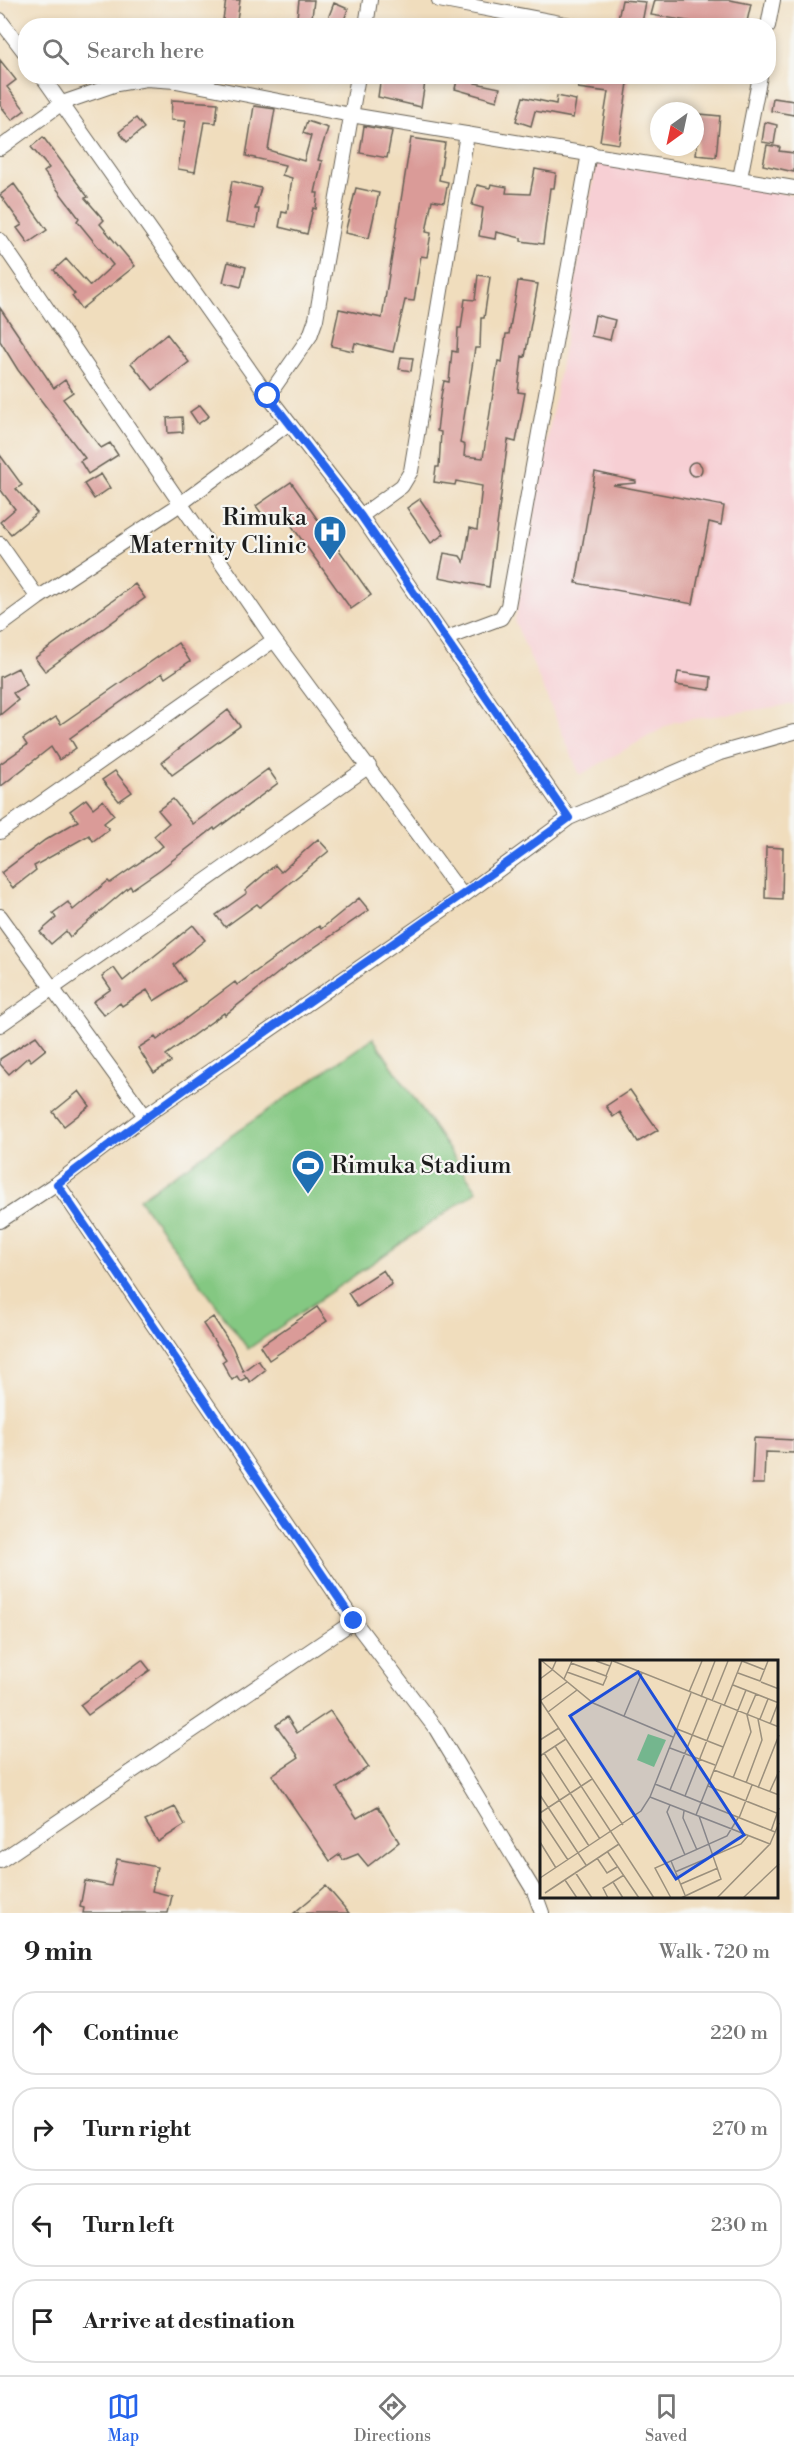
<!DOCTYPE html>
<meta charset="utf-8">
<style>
body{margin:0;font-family:"Libre Bodoni",serif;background:#f2f2f2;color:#222}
.compass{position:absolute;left:650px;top:102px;width:54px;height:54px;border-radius:50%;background:#fff;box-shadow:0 3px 9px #0003;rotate:213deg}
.stop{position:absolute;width:18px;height:18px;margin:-14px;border:4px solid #2563eb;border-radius:50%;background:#fff}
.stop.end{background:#2563eb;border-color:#fff;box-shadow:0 2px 6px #0008}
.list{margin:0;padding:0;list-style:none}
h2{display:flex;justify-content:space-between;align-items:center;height:78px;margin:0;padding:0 24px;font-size:26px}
h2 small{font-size:20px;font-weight:400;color:#767676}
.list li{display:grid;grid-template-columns:39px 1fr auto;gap:18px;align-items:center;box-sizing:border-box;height:84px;margin:0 12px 12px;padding:0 12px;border:2px solid #e0e0e0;border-radius:24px}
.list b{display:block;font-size:22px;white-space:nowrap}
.list em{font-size:20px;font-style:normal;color:#767676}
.icon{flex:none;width:33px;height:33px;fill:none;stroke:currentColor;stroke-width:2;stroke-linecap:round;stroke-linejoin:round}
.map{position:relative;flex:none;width:794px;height:1913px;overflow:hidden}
.search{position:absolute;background:#fff;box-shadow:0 3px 9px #0003;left:18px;right:18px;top:18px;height:66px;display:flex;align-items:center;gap:15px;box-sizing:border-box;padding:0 21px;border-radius:24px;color:#767676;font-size:22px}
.sheet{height:462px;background:#fff}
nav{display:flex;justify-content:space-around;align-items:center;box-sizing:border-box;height:84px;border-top:2px solid #e0e0e0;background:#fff;font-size:16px;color:#767676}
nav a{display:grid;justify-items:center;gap:3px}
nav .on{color:#2563eb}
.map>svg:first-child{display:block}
.built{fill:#f7cfd4}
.green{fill:#84c882;stroke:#50724f;stroke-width:1.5}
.building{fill:#da9b98}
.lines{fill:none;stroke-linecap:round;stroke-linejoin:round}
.minor-casing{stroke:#666054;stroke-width:16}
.minor{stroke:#fff;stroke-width:14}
.route{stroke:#2563eb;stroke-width:8}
.labels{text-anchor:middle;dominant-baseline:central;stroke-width:4.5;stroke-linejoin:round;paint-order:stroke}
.poi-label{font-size:24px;fill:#1c1c1c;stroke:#f6f6f2;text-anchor:end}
.inset-road{fill:none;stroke:#9b907d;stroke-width:1.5}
.view{fill:#1d4ed8;fill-opacity:0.15;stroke:#1d4ed8;stroke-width:3}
.inset-edge{fill:none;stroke:#1c1c1c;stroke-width:3}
</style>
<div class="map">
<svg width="794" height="1913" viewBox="0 0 794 1913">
<rect width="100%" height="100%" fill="#f6f6f2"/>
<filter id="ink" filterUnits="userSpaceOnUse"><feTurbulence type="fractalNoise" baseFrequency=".0167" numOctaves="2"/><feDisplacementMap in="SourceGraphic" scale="12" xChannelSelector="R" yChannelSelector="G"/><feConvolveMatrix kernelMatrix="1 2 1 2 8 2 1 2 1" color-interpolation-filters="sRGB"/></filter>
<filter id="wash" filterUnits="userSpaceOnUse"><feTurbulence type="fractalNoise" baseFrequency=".008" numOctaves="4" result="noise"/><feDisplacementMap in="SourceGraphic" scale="24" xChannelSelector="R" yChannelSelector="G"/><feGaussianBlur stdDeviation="1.35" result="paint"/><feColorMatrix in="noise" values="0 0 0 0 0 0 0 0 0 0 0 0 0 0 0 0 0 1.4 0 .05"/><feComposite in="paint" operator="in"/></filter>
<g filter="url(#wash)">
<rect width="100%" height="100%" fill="#f0ddbd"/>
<!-- built -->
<path class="built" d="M 597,160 L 794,195 L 794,704 L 674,722 L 580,775 L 515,622 Z"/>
<!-- green -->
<path class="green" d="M 373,1038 L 477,1191 L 248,1349 L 139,1199 Z"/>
<g id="blocks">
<!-- building -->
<path class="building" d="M 226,0 L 240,0 L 236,26 L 222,26 Z
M 299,0 L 314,0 L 311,26 L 296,26 Z
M 622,0 L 646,2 L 642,23 L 618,19 Z
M 655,0 L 730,0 L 751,4 L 746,26 L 718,26 L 651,15 Z
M 334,3 L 348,9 L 342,26 L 325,26 Z
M 0,60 L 16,80 L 7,87 L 25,110 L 12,120 L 0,105 Z
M 381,76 L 426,76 L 421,107 L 378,97 Z
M 458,76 L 475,80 L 475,83 L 500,88 L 497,101 L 455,89 Z
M 580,76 L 629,76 L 619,144 L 600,141 L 608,92 L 578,88 Z
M 557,96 L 576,100 L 573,118 L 535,111 L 531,126 L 516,121 L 523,97 L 556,104 Z
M 773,98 L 794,101 L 794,115 L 771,111 Z
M 172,100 L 218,103 L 216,123 L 204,122 L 195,172 L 178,169 L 186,121 L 171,120 Z
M 254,106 L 275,109 L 268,150 L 304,161 L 311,136 L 303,133 L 307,121 L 328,128 L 318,160 L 322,161 L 315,193 L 318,193 L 316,209 L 313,208 L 307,234 L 279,227 L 282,212 L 287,213 L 292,178 L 282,175 L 285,165 L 246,156 Z
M 700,114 L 720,116 L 716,157 L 696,155 Z
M 136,118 L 144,128 L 127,142 L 119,132 Z
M 765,122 L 777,125 L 774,144 L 762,142 Z
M 364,126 L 392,131 L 387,158 L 360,153 Z
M 43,137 L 88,197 L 85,198 L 104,220 L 100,224 L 135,266 L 81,309 L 72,296 L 75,294 L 54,270 L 66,259 L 90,286 L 113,265 L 77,221 L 79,218 L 44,172 L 49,168 L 31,147 Z
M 411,138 L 445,143 L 439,180 L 448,182 L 444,202 L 432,200 L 426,232 L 431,233 L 427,257 L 421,256 L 414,301 L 405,300 L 393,352 L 355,343 L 353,351 L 331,346 L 339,309 L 382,318 Z
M 767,145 L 780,147 L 779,151 L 794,153 L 794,172 L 763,165 Z
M 535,169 L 556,173 L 554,188 L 550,188 L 543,244 L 521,241 L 521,238 L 496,232 L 495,239 L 479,236 L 483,208 L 472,205 L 477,185 L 490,188 L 491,184 L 507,187 L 506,193 L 530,194 Z
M 232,181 L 261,188 L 255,209 L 259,209 L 256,228 L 225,223 Z
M 14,184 L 47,230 L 28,243 L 17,228 L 22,225 L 0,195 Z
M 356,188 L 379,193 L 369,238 L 345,233 Z
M 228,262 L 246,267 L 241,287 L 223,282 Z
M 478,275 L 490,277 L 484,318 L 481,318 L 480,348 L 475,348 L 460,443 L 465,445 L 464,456 L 483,458 L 498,361 L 502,362 L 506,334 L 509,334 L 518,281 L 538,284 L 525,357 L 522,356 L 518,392 L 525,393 L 516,442 L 508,440 L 489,587 L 439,577 L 444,553 L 460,556 L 464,562 L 470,528 L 477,530 L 482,486 L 456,481 L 455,485 L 434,482 L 436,467 L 439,467 L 441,432 L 437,431 L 441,396 L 444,381 L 449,382 L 452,351 L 457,352 L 458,328 L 461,328 L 465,299 L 475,300 Z
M 0,308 L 54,388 L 65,380 L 73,392 L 63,399 L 101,448 L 110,443 L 118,455 L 88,474 L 80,461 L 85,458 L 18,370 L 0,341 Z
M 595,315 L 615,320 L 610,340 L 591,336 Z
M 167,334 L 189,362 L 153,390 L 131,363 Z
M 401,357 L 413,358 L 411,371 L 399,369 Z
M 200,405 L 209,416 L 198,424 L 190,412 Z
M 182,417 L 183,432 L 168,433 L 167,418 Z
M 0,455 L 22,485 L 16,489 L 37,513 L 11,534 L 0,522 L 15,509 L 0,489 Z
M688 469a7 7 0 1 1 14 0a7 7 0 1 1-14 0Z
M 595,472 L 636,481 L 636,483 L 613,485 L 724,506 L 721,525 L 709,522 L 693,604 L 576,583 Z
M 101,474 L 110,488 L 94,499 L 84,484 Z
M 291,482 L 371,595 L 351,609 L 282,512 L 268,522 L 256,506 Z
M 420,499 L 444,534 L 431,543 L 407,508 Z
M 135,584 L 145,598 L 45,671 L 35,658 Z
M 178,643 L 190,661 L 165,678 L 162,673 L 70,738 L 76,748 L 59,760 L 51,747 L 0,787 L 0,764 L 27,745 L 23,739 L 56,717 L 61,724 Z
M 18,668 L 27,685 L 13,693 L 18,700 L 0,715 L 0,677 Z
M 678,672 L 711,677 L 710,690 L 676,685 Z
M 228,710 L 240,726 L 172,775 L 162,762 Z
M 268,769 L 278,783 L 215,830 L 214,828 L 161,869 L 132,889 L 130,886 L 70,937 L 66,931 L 51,944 L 40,932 L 56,918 L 53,913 L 68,902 L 73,910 L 108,881 L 110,883 L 163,846 L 154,836 L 169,823 L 158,810 L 173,799 L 193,824 Z
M 115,771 L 132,792 L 119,801 L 102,780 Z
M 86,799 L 93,808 L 103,800 L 114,815 L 104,823 L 109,829 L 93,841 L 89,835 L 34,866 L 36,870 L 13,888 L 1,873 L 45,840 L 78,821 L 70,811 Z
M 318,839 L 329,851 L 260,907 L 257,904 L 225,927 L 216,915 L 247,893 L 245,891 L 275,865 L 281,872 Z
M 766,847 L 783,848 L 782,899 L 765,898 Z
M 359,898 L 369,910 L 287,966 L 225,1015 L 224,1013 L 166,1055 L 171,1062 L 154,1073 L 138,1048 L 155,1037 L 157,1040 L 235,982 L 237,985 L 319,926 L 321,929 Z
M 193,925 L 205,940 L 174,965 L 185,981 L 154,1001 L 147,990 L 122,1006 L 120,1003 L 104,1015 L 93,1002 L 111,989 L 102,976 L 114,968 L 123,981 Z
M 36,1036 L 46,1049 L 31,1061 L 28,1057 L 9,1074 L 0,1064 L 0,1059 Z
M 630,1090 L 658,1130 L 638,1142 L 620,1112 L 613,1117 L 606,1106 Z
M 79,1091 L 90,1106 L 64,1126 L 53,1112 Z
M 383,1270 L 392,1284 L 357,1307 L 348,1293 Z
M 317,1307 L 327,1321 L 269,1360 L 260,1346 Z
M 213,1317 L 232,1346 L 243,1371 L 258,1360 L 265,1370 L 250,1382 L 244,1374 L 246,1378 L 240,1381 L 237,1376 L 232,1380 L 222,1362 L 226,1359 L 203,1324 Z
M 754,1438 L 794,1440 L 794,1453 L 765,1452 L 764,1484 L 752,1484 Z
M 142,1660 L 150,1670 L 88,1715 L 80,1705 Z
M 330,1711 L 368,1767 L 337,1788 L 357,1818 L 378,1806 L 399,1842 L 368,1866 L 358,1854 L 343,1860 L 340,1854 L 330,1861 L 272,1775 L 299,1757 L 276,1725 L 287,1717 L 297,1733 Z
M 175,1807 L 185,1825 L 158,1842 L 145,1821 Z
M 117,1859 L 157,1867 L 152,1891 L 172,1896 L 168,1913 L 83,1913 L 84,1908 L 80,1907 L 85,1881 L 111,1886 Z
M 326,1886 L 349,1913 L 294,1913 Z"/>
</g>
</g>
<g filter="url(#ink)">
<use href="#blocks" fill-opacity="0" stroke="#666054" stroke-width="1.5"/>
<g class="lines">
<!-- minor casing -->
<g class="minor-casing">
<path id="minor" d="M 439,0 L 576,26
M 0,20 L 26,54
M 366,26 L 370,0
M 768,26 L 773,0
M 42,76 L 268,396 L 361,516 L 569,818
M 0,148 L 62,103 L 117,84 L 146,79 L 176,81 L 351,115 L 794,188
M 740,178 L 760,76
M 0,240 L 274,640 L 463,896
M 268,396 L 310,336 L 316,319 L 358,76
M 361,516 L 402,486 L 411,471 L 467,134
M 0,544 L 38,598
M 0,626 L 38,598 L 179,505 L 289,423
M 447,638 L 501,618 L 508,606 L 589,153
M 0,832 L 274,640
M 0,916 L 145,1116
M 0,1025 L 369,766
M 57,1183 L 354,1621 L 436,1729 L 534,1891 L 542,1913
M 0,1221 L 57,1183 L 145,1116 L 463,896 L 569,818 L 720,753 L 794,732
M 0,1861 L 354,1621"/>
</g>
<!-- minor -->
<use href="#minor" class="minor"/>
</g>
</g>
<g class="lines" filter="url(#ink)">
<!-- route -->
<path class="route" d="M 268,396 L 361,516 L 569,818 C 400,942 224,1056 57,1184 L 354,1621"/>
</g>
<!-- icons -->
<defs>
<g id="hospital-pin" transform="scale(1.725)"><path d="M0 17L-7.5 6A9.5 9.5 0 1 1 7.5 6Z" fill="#1f6fb2" stroke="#f6f6f2"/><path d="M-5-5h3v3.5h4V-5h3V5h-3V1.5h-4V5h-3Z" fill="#fff"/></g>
<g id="stadium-pin" transform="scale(1.725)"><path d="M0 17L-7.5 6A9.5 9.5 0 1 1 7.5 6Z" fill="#1f6fb2" stroke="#f6f6f2"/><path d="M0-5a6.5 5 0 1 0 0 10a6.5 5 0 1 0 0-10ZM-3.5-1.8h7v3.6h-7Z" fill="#fff"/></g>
</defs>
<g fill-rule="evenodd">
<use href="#hospital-pin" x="330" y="532"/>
<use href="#stadium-pin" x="308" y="1166"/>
</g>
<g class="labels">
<!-- poi labels -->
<g class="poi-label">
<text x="307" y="518">Rimuka<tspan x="307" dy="28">Maternity Clinic</tspan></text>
<text x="331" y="1166" text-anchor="start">Rimuka Stadium</text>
</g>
</g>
<!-- overview -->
<g transform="translate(540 1660)">
<rect width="238" height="238" fill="#f0ddbd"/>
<path d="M 108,74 L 126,80 L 114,107 L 97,100 Z" fill="#84c882"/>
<path class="inset-road" d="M 2,1 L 53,43 L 133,77M 56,1 L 70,6 L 72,1M 73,1 L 239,67M 202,1 L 225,10M 31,3 L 66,16 L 70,6M 27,12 L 63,25 L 67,16M 198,13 L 220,21 L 228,1M 0,19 L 12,10 L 16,1M 24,19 L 32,1M 221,22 L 239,29M 193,25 L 239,43M 149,32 L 162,1M 161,37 L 175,1M 0,40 L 83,165M 0,41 L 27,22M 172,41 L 188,1M 184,46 L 202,1M 8,52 L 37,30M 84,56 L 102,13M 220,59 L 228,39M 230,64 L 238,43M 137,69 L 183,87M 0,80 L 19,68M 15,86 L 114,238M 130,88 L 175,105M 4,93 L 60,179M 0,96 L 26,79M 0,110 L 49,186M 174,110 L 239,135M 193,118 L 211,72 L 207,55 L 216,34M 206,123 L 222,80 L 218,59M 115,124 L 235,172M 168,126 L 239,154M 218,128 L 239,75M 130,130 L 167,39M 230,131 L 239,111M 0,135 L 46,205M 145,136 L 181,45M 110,137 L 230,184 L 177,238M 130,145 L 127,152 L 145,195M 144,151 L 143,158 L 157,190M 0,153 L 52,119M 156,155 L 206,30M 0,158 L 28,200M 199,158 L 212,125M 231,171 L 239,148M 0,182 L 16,208M 230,184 L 239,163M 67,191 L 99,238M 57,198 L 67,213 L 77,207M 131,201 L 145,235M 35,212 L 52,238M 135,212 L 201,184 L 208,176M 0,218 L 101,151 L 110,137 L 151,33M 25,220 L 37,238M 73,222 L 83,238M 141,224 L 178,208M 5,233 L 79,184M 68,238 L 63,228 L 84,215M 131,238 L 115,208 L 187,176 L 198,158M 141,238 L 181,219 L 159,156M 203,238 L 239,204"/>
<path class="view" d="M 98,12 L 204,175 L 136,219 L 30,56 Z"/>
<rect width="238" height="238" class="inset-edge"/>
</g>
</svg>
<svg class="compass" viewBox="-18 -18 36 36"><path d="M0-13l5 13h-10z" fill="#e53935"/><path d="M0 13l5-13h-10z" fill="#767676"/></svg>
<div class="stop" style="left:268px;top:396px"></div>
<div class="stop end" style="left:354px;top:1621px"></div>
<div class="search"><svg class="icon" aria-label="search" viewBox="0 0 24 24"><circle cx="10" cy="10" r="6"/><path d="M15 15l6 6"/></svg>Search here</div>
</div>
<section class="sheet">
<h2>9 min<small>Walk · 720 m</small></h2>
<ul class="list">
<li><svg class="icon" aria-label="ahead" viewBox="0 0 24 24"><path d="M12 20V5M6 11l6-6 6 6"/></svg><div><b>Continue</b></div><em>220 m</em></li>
<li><svg class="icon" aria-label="right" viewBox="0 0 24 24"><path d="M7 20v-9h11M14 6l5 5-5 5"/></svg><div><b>Turn right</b></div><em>270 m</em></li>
<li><svg class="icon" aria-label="left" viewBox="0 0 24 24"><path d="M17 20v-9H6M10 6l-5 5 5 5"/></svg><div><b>Turn left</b></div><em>230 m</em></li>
<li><svg class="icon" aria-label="arrive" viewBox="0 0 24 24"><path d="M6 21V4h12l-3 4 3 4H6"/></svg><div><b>Arrive at destination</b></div></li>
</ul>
</section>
<nav>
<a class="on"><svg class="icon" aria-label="map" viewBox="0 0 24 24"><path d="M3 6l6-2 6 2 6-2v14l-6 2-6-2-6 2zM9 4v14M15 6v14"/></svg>Map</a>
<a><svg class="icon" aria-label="directions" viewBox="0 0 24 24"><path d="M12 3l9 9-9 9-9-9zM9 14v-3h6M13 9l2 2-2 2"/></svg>Directions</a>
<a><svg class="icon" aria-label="saved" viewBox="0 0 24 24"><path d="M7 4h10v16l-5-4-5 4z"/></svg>Saved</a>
</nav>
